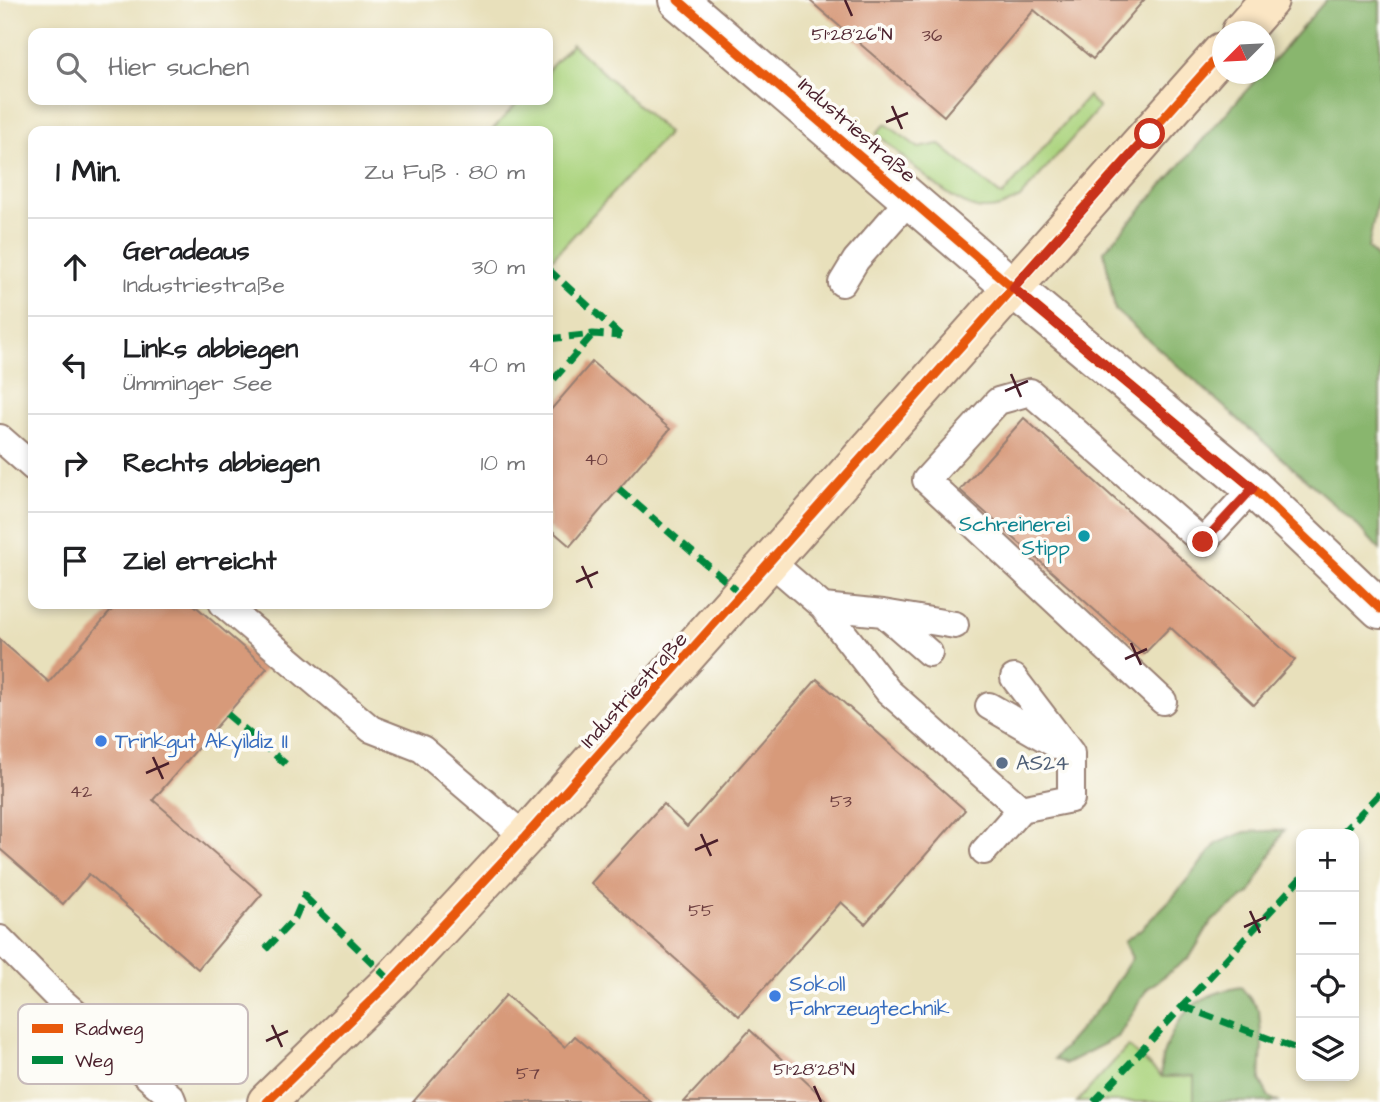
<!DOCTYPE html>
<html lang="de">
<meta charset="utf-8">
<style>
body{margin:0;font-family:"Architects Daughter",sans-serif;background:#f6f6f6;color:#202124}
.controls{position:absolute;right:21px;bottom:21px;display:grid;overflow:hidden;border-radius:14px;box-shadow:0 4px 10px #0003}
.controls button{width:63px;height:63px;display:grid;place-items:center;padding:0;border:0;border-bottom:2px solid #e0e0e0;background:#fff;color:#202124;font:35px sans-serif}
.compass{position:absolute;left:1212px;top:21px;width:63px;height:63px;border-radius:50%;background:#fff;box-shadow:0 4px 10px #0003;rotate:246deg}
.stop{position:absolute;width:21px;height:21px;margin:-16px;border:5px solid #c8321e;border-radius:50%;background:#fff}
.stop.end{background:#c8321e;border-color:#fff;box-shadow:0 2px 7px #0008}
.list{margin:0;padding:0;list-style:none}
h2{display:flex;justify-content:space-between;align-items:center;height:91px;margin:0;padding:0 28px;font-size:30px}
h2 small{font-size:23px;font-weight:400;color:#757577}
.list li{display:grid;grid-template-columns:46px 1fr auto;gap:21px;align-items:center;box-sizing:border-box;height:98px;padding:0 28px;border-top:2px solid #e0e0e0}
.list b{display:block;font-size:26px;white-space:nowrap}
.list p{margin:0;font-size:23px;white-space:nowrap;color:#757577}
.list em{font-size:23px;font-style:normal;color:#757577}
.icon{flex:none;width:38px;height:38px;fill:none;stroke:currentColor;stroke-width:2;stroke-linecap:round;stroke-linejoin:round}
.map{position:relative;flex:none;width:1380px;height:1102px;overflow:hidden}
.search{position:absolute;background:#fff;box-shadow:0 4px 10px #0003;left:28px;top:28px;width:525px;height:77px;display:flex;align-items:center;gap:18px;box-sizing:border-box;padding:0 24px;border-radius:14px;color:#757577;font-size:26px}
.panel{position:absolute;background:#fff;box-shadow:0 4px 10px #0003;left:28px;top:126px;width:525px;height:483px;border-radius:14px}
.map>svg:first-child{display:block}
.green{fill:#acd47f;stroke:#7b7a55;stroke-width:2}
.forest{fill:#89b66e;stroke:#6a6a4c;stroke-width:2}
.building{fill:#d79a7a}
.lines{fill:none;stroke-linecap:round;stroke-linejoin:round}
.lane-casing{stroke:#998073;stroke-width:30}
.street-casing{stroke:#998073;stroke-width:42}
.secondary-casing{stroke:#998073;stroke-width:42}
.lane{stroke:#fff;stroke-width:26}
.street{stroke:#fff;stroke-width:38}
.secondary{stroke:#fbe6c4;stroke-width:38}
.quiet{stroke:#00873e;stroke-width:7;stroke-dasharray:14 7;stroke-linecap:butt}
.cycleway-casing{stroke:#fdfcf7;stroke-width:13}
.cycleway{stroke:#e8590c;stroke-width:9}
.route{stroke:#c8321e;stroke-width:9}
.ticks{fill:none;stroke:#4a1f2b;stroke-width:2.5}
.culture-dot{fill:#0f9aa8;stroke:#fdfcf7;stroke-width:2.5}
.shop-dot{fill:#3f7fe0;stroke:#fdfcf7;stroke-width:2.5}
.service-dot{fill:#5c6f8a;stroke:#fdfcf7;stroke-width:2.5}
.labels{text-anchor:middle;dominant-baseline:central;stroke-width:7;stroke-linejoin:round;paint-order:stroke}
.number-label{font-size:18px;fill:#6d3e3f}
.street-label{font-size:21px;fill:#4a1f2b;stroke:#fdfcf7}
.culture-label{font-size:21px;fill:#0d838f;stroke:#fdfcf7;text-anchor:end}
.shop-label{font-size:21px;fill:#366cbe;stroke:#fdfcf7;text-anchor:start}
.service-label{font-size:21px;fill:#4e5e75;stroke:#fdfcf7;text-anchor:start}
.key{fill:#fdfcf7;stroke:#c7baba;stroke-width:2}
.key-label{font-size:19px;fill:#4a1f2b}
.ticks-label{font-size:18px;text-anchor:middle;fill:#4a1f2b;stroke:#fdfcf7;stroke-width:7;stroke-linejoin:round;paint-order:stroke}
</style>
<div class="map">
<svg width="1380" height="1102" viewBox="0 0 1380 1102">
<rect width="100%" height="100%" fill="#fdfcf7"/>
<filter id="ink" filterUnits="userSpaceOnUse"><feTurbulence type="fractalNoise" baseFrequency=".0143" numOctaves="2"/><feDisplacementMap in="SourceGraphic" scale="14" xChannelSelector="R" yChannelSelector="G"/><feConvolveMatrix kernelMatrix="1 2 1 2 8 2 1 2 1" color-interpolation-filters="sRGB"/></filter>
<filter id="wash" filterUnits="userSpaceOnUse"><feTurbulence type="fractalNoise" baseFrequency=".00686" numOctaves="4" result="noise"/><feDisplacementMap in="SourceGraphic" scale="28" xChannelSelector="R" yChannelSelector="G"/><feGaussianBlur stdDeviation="1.57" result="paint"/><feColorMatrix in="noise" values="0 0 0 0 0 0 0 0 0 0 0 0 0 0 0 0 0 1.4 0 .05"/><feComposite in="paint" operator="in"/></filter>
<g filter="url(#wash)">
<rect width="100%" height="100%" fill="#e8e0bb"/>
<!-- green -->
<path class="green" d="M 572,44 L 668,133 L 550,261 L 548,259 L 548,131 L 491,131 L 520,100 L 548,100 L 548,70 Z
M 1088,96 L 1099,108 L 1020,198 C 1008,204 998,210 983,209 C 952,207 901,154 876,133 L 886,124 L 919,148 L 939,144 L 1002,196 Z
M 1128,1046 L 1162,1077 L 1194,1076 L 1194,1102 L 1077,1102 Z"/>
<!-- forest -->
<path class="forest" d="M 1326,0 L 1380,0 L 1380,188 L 1368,248 L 1380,262 L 1380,550 L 1355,523 L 1115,310 L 1104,251 L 1261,74 L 1264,74 L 1265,70 Z
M 1284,830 L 1250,893 L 1211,922 L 1190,957 L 1147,989 L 1118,1037 L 1065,1064 L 1054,1059 L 1103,1003 L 1132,958 L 1124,941 L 1141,929 L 1173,897 L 1217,843 L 1245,832 Z
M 1241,987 L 1259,1010 L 1262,1045 L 1260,1080 L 1269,1097 L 1278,1102 L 1194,1102 L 1194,1076 L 1162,1077 C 1160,1059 1162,1056 1169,1040 C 1184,1005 1203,994 1241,987 Z"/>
<g id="blocks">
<!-- building -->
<path class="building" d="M 809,0 L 1144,0 L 1093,59 L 1034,10 L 944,116 Z
M 592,362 L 670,429 L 570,546 L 548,527 L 548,413 Z
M 1024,418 L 1295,660 L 1254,705 L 1170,627 L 1144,654 L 960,490 Z
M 117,604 L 193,604 L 267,668 L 153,800 L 262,894 L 198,969 L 89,874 L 63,904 L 0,849 L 0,640 L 49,682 Z
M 817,679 L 965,810 L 865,924 L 841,902 L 739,1016 L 591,883 L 663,804 L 687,827 Z
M 506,995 L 565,1047 L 575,1036 L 651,1102 L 413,1102 Z
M 750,1030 L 828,1102 L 684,1102 Z"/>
</g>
</g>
<g filter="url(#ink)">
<use href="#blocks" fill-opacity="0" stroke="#998073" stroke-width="2"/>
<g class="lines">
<!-- lane casing -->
<g class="lane-casing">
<path id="lane" d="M 842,283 L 856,260 L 910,199
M 0,438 L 33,467
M 771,562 L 823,607 L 888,691 L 1021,809 L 1071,799 L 1071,753 L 1014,678
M 223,604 L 371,729 L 422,749 L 525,837
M 823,607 L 883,613 L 955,625
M 883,613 L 929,653
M 1163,701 L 926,480 L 998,401 L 1030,392 L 1203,542 L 1253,488
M 989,706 L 1060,747
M 984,851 L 1021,809
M 0,939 L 59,999 L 171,1097 L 173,1102"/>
</g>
<!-- street casing -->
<g class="street-casing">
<path id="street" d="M 678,0 L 1013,288 L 1253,488 L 1380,609"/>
</g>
<!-- secondary casing -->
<g class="secondary-casing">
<path id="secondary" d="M 1241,32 L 1269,0
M 267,1102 L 391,981 L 525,837 L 1222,52"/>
</g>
<!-- lane -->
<use href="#lane" class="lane"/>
<!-- street -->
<use href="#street" class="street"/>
<!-- secondary -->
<use href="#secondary" class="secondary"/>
<!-- quiet -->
<path class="quiet" d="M 548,269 L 621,336
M 548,339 L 593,334 L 621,336
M 554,379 L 593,334
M 619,489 L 742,595
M 227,714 L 288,766
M 1341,834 L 1380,793
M 304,896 L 391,981
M 266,949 L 295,918 L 306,892
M 1182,1006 L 1299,1050
M 1094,1102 L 1301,878"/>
<!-- cycleway casing -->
<g class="cycleway-casing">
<path id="cycleway" d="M 678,0 L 1013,288 L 1253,488 L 1380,609
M 267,1102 L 391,981 L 525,837 L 1222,52"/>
</g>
<!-- cycleway -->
<use href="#cycleway" class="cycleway"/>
</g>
</g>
<g class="lines" filter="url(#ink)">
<!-- route -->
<path class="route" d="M 1150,134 L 1013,288 L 1253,488 L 1203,542"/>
</g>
<!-- ticks -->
<path class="ticks" d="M 845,0 L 852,16M 892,106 L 902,129M 886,122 L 908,113M 1011,374 L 1021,397M 1005,391 L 1028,381M 582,566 L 592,588M 576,582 L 598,572M 1131,643 L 1141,665M 1125,659 L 1147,649M 153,757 L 163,779M 146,773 L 169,763M 701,834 L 711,856M 695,850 L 718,840M 1250,911 L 1260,933M 1244,927 L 1266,917M 272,1025 L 282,1047M 266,1041 L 288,1031M 814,1086 L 821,1102"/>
<!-- markers -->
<circle class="culture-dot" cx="1084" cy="536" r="7"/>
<g class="shop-dot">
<circle cx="101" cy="741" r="7"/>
<circle cx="775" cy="996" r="7"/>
</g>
<circle class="service-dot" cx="1002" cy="763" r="7"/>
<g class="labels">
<!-- number labels -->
<g class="number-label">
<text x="932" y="35">36</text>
<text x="596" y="459">40</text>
<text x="81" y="791">42</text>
<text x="841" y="801">53</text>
<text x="701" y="910">55</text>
<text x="528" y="1073">57</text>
</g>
<!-- street labels -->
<g class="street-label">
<text transform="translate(857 130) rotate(41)">Industriestraße</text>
<text transform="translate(634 690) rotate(-48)">Industriestraße</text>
</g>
<!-- culture labels -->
<g class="culture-label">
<text x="1070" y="524">Schreinerei<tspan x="1070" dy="24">Stipp</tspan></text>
</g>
<!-- shop labels -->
<g class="shop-label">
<text x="115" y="741">Trinkgut Akyildiz II</text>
<text x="789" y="984">Sokoll<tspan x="789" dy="24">Fahrzeugtechnik</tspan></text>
</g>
<!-- service labels -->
<g class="service-label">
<text x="1016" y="763">AS24</text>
</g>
</g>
<!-- legend -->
<rect x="18" y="1004" width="230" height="80" rx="10" class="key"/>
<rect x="32" y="1024" width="31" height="9" fill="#e8590c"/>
<rect x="32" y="1056" width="31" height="8" fill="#00873e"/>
<g class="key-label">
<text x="75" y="1035">Radweg</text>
<text x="75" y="1067">Weg</text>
</g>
<g class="ticks-label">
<text x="852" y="40">51°28'26"N</text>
<text x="814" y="1075">51°28'28"N</text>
</g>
</svg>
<div class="controls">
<button>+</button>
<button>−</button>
<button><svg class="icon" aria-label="locate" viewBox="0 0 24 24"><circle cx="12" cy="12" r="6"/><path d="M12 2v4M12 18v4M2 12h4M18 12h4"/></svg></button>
<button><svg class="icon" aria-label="layers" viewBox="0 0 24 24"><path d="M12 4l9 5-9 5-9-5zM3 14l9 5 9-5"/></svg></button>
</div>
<svg class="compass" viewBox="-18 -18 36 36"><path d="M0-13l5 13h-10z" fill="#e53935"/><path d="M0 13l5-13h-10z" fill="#757577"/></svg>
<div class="stop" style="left:1150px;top:134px"></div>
<div class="stop end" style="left:1203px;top:542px"></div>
<div class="search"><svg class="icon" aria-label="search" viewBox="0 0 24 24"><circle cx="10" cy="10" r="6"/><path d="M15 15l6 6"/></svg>Hier suchen</div>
<section class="panel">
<h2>1 Min.<small>Zu Fuß · 80 m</small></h2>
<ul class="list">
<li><svg class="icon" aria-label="ahead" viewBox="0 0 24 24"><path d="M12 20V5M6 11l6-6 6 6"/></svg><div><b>Geradeaus</b><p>Industriestraße</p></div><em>30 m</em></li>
<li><svg class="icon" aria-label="left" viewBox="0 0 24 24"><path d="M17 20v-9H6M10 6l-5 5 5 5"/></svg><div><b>Links abbiegen</b><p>Ümminger See</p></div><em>40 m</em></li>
<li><svg class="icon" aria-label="right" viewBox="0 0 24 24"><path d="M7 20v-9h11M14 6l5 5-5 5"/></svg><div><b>Rechts abbiegen</b></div><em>10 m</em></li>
<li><svg class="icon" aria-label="arrive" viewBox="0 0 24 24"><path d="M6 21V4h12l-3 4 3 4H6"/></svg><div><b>Ziel erreicht</b></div></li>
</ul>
</section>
</div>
